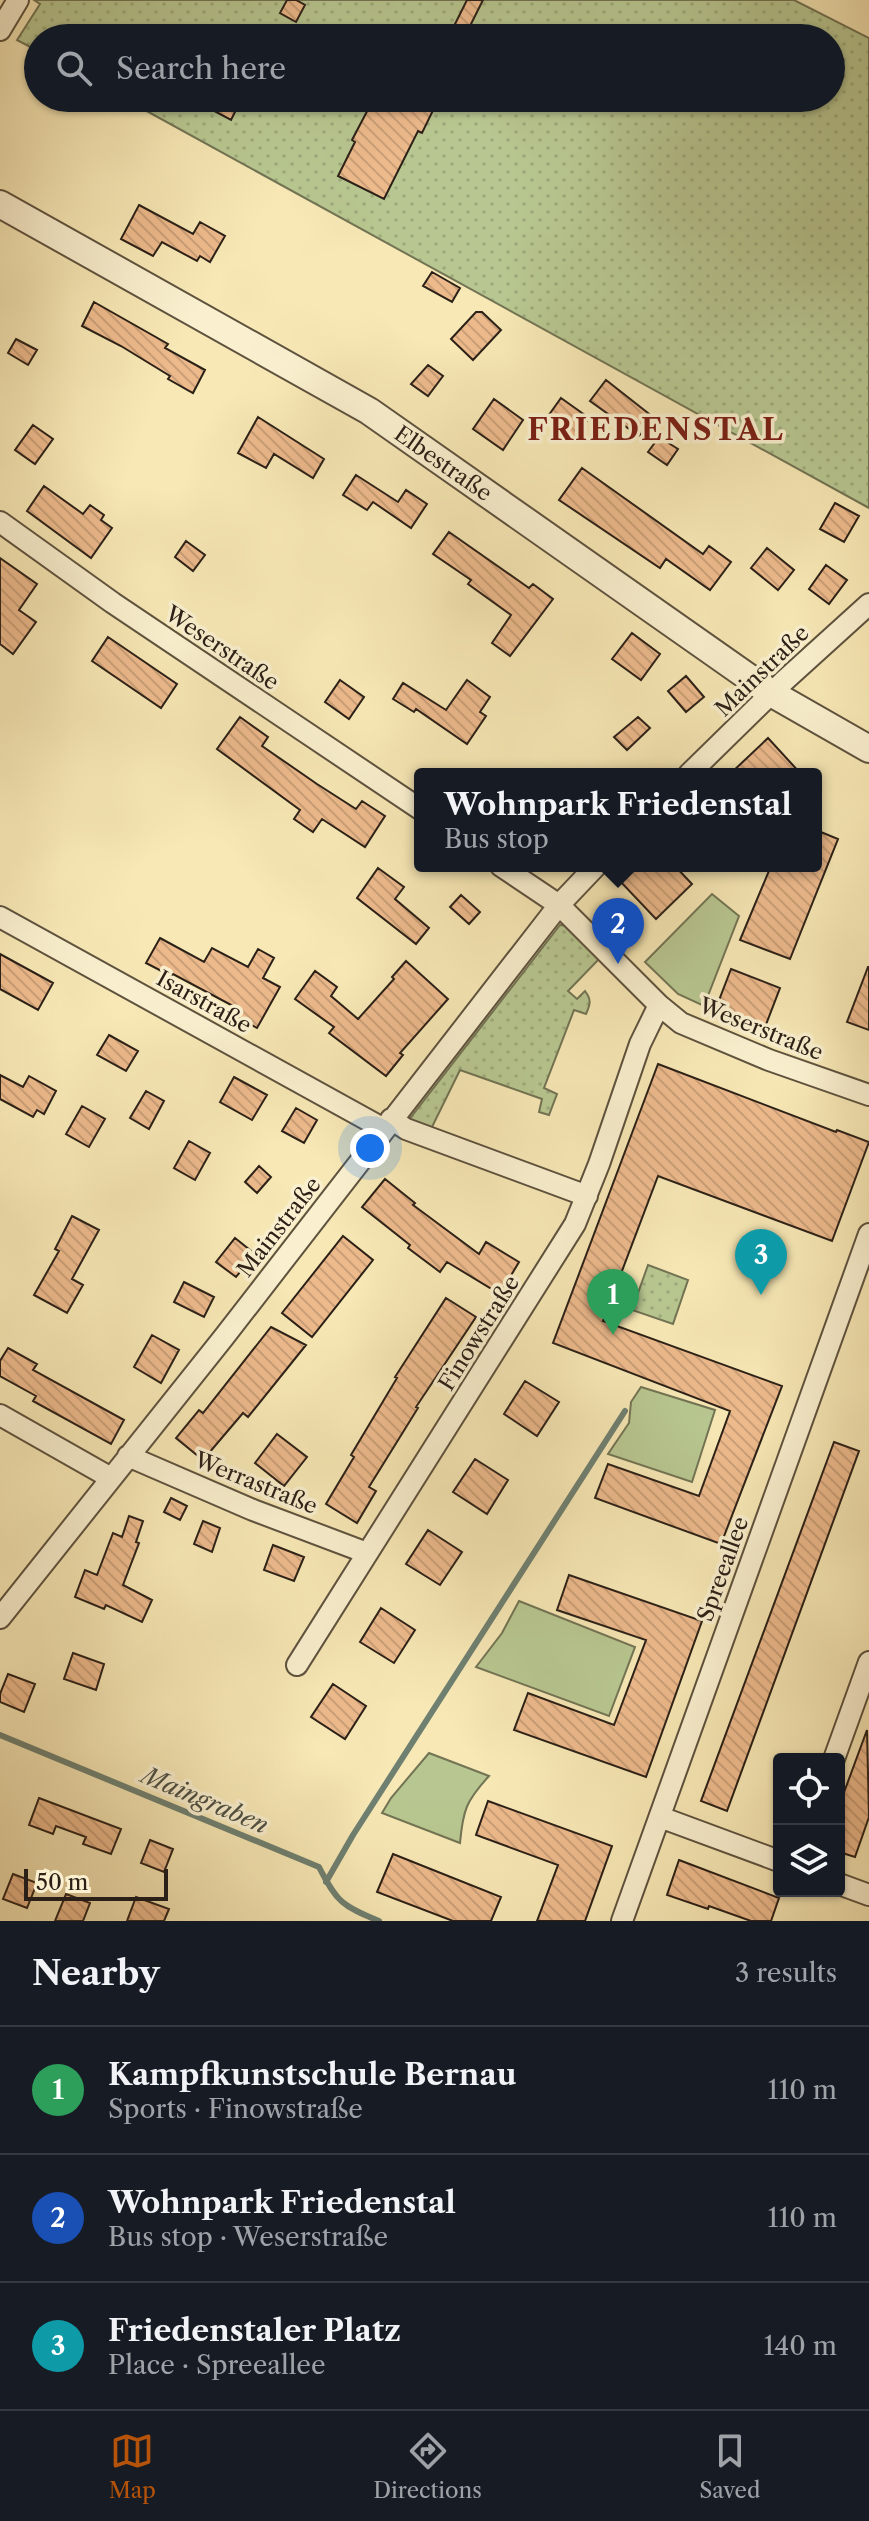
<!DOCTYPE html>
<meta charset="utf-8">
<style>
body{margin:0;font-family:"Libre Caslon Text",serif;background:#20242c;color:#f1f3f6}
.controls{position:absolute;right:24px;bottom:24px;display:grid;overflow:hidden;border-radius:8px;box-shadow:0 2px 6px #0004}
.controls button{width:72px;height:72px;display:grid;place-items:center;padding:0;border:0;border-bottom:2px solid #363941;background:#171b24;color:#f1f3f6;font:40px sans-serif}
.scale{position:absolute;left:24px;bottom:20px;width:144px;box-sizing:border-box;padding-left:8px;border:4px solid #2b2017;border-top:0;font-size:22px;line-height:28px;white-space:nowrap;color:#2b2017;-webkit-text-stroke:6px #faf0cf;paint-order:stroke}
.you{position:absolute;left:370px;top:1148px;width:28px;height:28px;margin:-20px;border:6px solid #fff;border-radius:50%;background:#1a73e8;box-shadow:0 0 0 12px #1a73e833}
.badge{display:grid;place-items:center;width:52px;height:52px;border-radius:50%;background:#b45309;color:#fff;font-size:26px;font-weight:700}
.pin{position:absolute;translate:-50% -66px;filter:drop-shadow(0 2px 4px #0008)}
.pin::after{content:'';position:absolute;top:42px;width:28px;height:24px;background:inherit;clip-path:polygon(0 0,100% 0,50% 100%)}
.popup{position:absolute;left:414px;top:768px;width:408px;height:104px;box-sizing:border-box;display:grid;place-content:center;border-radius:8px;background:#171b24;filter:drop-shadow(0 2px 6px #0005);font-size:26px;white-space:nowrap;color:#9ea1a6}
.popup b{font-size:30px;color:#f1f3f6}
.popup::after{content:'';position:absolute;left:50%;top:100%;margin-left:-16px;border:16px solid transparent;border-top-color:#171b24}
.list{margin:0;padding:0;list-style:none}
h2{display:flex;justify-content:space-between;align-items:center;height:104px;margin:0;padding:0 32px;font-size:34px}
h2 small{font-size:26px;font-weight:400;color:#9ea1a6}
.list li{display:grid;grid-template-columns:52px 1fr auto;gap:24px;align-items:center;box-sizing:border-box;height:128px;padding:0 32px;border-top:2px solid #363941}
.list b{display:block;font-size:30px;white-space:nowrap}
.list p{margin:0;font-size:26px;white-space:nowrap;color:#9ea1a6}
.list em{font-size:26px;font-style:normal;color:#9ea1a6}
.icon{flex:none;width:44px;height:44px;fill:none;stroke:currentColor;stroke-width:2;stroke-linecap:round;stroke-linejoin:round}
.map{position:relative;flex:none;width:869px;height:1921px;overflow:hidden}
.search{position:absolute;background:#171b24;box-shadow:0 2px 6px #0004;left:24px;right:24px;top:24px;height:88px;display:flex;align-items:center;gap:20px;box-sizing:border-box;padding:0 28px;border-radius:44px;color:#9ea1a6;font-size:30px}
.sheet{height:488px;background:#171b24}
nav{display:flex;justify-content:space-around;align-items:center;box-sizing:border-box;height:112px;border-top:2px solid #363941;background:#171b24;font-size:22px;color:#9ea1a6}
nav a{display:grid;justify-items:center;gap:4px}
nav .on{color:#b45309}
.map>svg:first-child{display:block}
.grass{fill:url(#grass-dots);stroke:#727454;stroke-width:2}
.park{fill:#b8c791;stroke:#727454;stroke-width:2}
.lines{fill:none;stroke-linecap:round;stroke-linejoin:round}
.stream{stroke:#6f8071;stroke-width:6}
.building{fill:url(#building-back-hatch);stroke:#2b2017;stroke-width:2}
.minor-casing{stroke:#5e523e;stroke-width:24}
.tertiary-casing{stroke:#5e523e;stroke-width:30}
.minor{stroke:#faf0cf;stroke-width:20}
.tertiary{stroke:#faf0cf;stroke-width:26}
.labels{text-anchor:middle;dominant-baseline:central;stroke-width:7;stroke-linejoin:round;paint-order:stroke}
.street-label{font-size:22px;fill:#2b2017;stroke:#faf0cf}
.water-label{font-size:24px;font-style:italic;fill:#4d5044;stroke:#faf0cf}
.district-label{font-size:30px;font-weight:bold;letter-spacing:2px;fill:#7a1f14;stroke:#faf0cf}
</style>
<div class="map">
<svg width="869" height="1921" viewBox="0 0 869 1921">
<defs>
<pattern id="grass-dots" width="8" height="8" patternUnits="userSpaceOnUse" patternTransform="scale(2)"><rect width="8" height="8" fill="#b8c791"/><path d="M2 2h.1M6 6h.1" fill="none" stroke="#9eab7c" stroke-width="1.8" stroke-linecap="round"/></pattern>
<pattern id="building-back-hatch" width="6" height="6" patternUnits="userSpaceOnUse" patternTransform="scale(2)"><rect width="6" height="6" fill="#edba8c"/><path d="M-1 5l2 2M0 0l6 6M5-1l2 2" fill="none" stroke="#cba078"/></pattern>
</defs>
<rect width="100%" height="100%" fill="#f7e8b5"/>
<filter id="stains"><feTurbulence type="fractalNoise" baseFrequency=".0025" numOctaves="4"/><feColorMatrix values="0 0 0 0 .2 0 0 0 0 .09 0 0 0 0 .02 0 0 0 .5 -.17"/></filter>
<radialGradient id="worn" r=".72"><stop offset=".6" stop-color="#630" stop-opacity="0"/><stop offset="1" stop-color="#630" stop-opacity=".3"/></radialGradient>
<!-- grass -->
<path class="grass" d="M 34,0 L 794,0 L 869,38 L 869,508 L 123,98 L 831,98 L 831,38 L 38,38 L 38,51 L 17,40 L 40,4 Z
M 560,925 L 570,926 L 600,958 L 568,991 L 577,999 L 585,991 C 592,1000 590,1005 586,1014 L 574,1010 L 544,1088 L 557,1094 L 549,1115 L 539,1112 L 542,1099 L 460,1070 L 431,1129 L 408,1121 Z
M 648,1265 L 688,1280 L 673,1324 L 632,1310 Z"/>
<!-- park -->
<path class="park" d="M 712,894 L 739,916 L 704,1006 L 678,994 L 645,962 Z
M 641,1387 L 715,1410 L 692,1482 L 608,1454 L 629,1423 L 631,1402 Z
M 519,1601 L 635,1647 L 609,1716 L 476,1667 L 502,1633 Z
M 429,1753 L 489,1776 C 466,1801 463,1810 460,1843 L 382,1813 L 391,1798 Z"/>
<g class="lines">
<!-- stream -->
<path class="stream" d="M 0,1735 L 319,1867 C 337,1902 342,1906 379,1921
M 326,1882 L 353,1835 L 625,1411"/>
</g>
<!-- building -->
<path class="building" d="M 287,0 L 296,0 L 305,5 L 296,22 L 280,13 Z
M 467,0 L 483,0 L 464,38 L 448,38 Z
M 190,98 L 227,98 L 239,104 L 231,120 Z
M 374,98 L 439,98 L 422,133 L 418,131 L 384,199 L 338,176 L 355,142 L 352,140 Z
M 139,205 L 193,234 L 200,222 L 225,236 L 210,262 L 200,256 L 197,261 L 162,242 L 153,256 L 121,239 Z
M 432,272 L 460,288 L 452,302 L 423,286 Z
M 94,302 L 168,344 L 165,348 L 205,370 L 193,393 L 168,379 L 170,376 L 121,346 L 82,326 Z
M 476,312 L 482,312 L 501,330 L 473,360 L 451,339 Z
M 16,339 L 37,350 L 28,365 L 8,353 Z
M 428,365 L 443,376 L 428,396 L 411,384 Z
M 606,380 L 653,417 L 639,436 L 590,401 Z
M 561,398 L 589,418 L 573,439 L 546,419 Z
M 494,399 L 523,420 L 503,450 L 473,429 Z
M 258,417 L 324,459 L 313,478 L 274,454 L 266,468 L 238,453 Z
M 33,425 L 53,439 L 35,464 L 15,450 Z
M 659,437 L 678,449 L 667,465 L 648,452 Z
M 582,468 L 703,554 L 709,546 L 731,562 L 710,590 L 666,559 L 660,568 L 559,500 Z
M 356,475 L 398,502 L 406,490 L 427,504 L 411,528 L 373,502 L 367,510 L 343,495 Z
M 44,486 L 83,514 L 90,505 L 104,515 L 101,520 L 112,528 L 91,558 L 27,511 Z
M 835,503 L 859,516 L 844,542 L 820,529 Z
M 449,532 L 529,588 L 533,584 L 553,599 L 510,656 L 492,643 L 511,615 L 468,584 L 471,580 L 433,554 Z
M 186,541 L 205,555 L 193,571 L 175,557 Z
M 767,548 L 794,570 L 778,590 L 751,568 Z
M 0,558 L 37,584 L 19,610 L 36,622 L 13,654 L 0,644 Z
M 826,565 L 847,580 L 829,604 L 809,589 Z
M 632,633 L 660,654 L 641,680 L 612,659 Z
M 108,637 L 177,684 L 161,708 L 92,661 Z
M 686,676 L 704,697 L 686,712 L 668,691 Z
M 340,680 L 364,697 L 349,719 L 325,702 Z
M 467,680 L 490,697 L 480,712 L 486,716 L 467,744 L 416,709 L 414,712 L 393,699 L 403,683 L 446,710 Z
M 240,717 L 268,737 L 262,746 L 317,784 L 356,809 L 362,801 L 385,816 L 365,847 L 322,819 L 313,832 L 294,819 L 300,810 L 217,749 Z
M 638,717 L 650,728 L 627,750 L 614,737 Z
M 768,738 L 801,774 L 730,774 Z
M 816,830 L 838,839 L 790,959 L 740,940 L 771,866 L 816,866 Z
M 634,866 L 675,866 L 692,884 L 656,919 L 619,880 Z
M 378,868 L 404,887 L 395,899 L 429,928 L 416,944 L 357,898 Z
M 461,895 L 480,912 L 469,924 L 450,907 Z
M 160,938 L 204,962 L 212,948 L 248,967 L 258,949 L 274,958 L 263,978 L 280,987 L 257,1028 L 232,1014 L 235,1007 L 173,974 L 171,976 L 146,963 Z
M 0,954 L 53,983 L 38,1010 L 0,989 Z
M 406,961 L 448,999 L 400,1053 L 403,1055 L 386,1076 L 329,1033 L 334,1027 L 295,999 L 315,971 L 337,987 L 331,996 L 358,1019 L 394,979 L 392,977 Z
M 868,967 L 869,967 L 869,1030 L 847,1022 Z
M 731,969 L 780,988 L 762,1035 L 713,1016 Z
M 109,1035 L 138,1051 L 126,1071 L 97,1055 Z
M 658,1064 L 836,1132 L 837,1130 L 869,1142 L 832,1241 L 658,1176 L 603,1321 L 782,1386 L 721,1544 L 595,1498 L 608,1464 L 699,1496 L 730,1411 L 553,1343 Z
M 0,1075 L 23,1087 L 29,1076 L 56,1091 L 44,1114 L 37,1110 L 33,1117 L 0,1099 Z
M 234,1077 L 267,1095 L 252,1120 L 220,1102 Z
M 146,1091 L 164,1101 L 149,1129 L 130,1118 Z
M 82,1106 L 105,1119 L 89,1147 L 66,1134 Z
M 296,1108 L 317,1120 L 304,1143 L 282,1131 Z
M 189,1141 L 210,1153 L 195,1180 L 174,1168 Z
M 259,1166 L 271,1177 L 257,1193 L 245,1182 Z
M 385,1179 L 415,1203 L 413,1205 L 479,1254 L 486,1242 L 519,1262 L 500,1294 L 447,1262 L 440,1272 L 408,1248 L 410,1245 L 362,1207 Z
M 72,1216 L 99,1230 L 72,1279 L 83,1285 L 67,1313 L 34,1295 L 59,1251 L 55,1249 Z
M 343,1236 L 373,1260 L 312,1337 L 282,1313 Z
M 235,1238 L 255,1254 L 236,1277 L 216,1262 Z
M 184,1282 L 214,1297 L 204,1317 L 174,1302 Z
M 446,1298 L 476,1317 L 416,1407 L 418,1408 L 369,1487 L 376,1491 L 357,1523 L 326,1504 L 354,1457 L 351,1455 L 397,1378 L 395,1377 Z
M 271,1327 L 306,1345 L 248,1417 L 243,1413 L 203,1460 L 176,1438 L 199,1410 L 203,1413 Z
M 152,1335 L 179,1350 L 161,1383 L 134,1367 Z
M 8,1348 L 37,1364 L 33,1370 L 124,1420 L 111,1444 L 33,1401 L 36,1396 L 0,1376 L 0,1361 Z
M 525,1381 L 559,1402 L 537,1436 L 504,1414 Z
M 277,1434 L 307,1457 L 284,1486 L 255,1463 Z
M 834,1442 L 859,1451 L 727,1811 L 701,1801 Z
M 475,1459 L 508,1480 L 487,1514 L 453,1492 Z
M 171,1498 L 187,1506 L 180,1520 L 164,1512 Z
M 129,1516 L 143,1521 L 136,1542 L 139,1543 L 123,1585 L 152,1600 L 142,1622 L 106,1605 L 104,1609 L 75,1597 L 85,1570 L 97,1575 L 113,1533 L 122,1537 Z
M 203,1521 L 220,1528 L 212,1552 L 194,1544 Z
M 428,1530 L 462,1552 L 440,1585 L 406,1564 Z
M 273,1545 L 304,1557 L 294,1581 L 264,1570 Z
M 569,1575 L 702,1621 L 646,1777 L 514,1730 L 528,1693 L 614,1725 L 646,1640 L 557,1610 Z
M 381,1608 L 415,1630 L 394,1663 L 360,1642 Z
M 73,1653 L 104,1664 L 96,1690 L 64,1679 Z
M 8,1674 L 35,1684 L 24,1712 L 0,1702 L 0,1694 Z
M 333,1684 L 366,1706 L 345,1739 L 311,1717 Z
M 867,1730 L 869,1817 L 855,1857 L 839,1852 L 839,1806 Z
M 39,1798 L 121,1829 L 111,1854 L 83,1844 L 86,1837 L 56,1826 L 53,1834 L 29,1825 Z
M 488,1801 L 612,1846 L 585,1921 L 537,1921 L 558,1865 L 476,1835 Z
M 150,1840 L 173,1849 L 164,1872 L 141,1863 Z
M 393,1854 L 501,1897 L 491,1921 L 453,1921 L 377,1892 Z
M 679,1860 L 779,1898 L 771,1921 L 751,1921 L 709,1906 L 708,1909 L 667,1895 Z
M 13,1874 L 37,1883 L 27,1908 L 3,1899 Z
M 66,1894 L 90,1903 L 83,1921 L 55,1921 Z
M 136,1897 L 169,1909 L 164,1921 L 127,1921 Z"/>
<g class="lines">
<!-- minor casing -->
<g class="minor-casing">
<path id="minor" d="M 0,30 L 18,0
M 0,522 L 113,603 L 420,809
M 689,774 L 784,681 L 869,604
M 501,866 L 559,905 L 659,1005 L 681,1023 L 769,1060 L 869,1095
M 0,917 L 384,1129
M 391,1119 L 406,1129 L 587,1196
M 0,1415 L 111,1478
M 128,1456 L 253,1510 L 367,1553
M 0,1618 L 224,1337 L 559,905 L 596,866
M 297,1665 L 575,1224 L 599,1164 L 640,1044 L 659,1005
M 834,1759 L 869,1662
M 660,1817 L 779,1861
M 839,1884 L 869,1895
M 622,1921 L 869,1234"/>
</g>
<!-- tertiary casing -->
<g class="tertiary-casing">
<g id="tertiary">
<path id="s1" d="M 0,204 L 369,411 L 771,693 L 869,749"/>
</g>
</g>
<!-- minor -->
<use href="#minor" class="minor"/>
<!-- tertiary -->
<use href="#tertiary" class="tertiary"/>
</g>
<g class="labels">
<!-- street labels -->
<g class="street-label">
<text stroke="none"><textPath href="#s1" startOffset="514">Elbestraße</textPath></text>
<text transform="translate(222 648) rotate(34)">Weserstraße</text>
<text transform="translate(762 671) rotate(-44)">Mainstraße</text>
<text transform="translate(204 1002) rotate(29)">Isarstraße</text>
<text transform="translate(761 1029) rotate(22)">Weserstraße</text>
<text transform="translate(279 1227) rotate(-52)">Mainstraße</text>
<text transform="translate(479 1333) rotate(-58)">Finowstraße</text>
<text transform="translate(256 1483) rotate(22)">Werrastraße</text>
<text transform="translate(723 1569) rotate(-70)">Spreeallee</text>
</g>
<!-- water labels -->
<g class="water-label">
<text transform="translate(205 1800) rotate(23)">Maingraben</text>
</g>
<!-- district labels -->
<g class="district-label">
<text x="656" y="429">FRIEDENSTAL</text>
</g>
</g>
<rect width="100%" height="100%" filter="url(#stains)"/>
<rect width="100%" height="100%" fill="url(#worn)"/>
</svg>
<div class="controls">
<button><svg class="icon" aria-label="locate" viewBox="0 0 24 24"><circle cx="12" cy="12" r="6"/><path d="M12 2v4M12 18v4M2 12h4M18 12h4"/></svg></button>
<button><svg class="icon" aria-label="layers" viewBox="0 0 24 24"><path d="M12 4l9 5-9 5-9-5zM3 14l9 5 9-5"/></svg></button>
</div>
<div class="scale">50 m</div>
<div class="you"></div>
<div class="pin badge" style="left:613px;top:1335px;background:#2e9e5b">1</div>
<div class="pin badge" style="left:618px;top:964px;background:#1a4fb4">2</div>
<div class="popup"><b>Wohnpark Friedenstal</b>Bus stop</div>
<div class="pin badge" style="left:761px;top:1295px;background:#0f9aa8">3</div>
<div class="search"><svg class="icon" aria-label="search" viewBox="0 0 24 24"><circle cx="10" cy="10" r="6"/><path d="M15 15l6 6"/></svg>Search here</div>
</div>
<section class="sheet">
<h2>Nearby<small>3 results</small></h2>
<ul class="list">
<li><span class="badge" style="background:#2e9e5b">1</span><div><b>Kampfkunstschule Bernau</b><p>Sports · Finowstraße</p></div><em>110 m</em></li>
<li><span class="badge" style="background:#1a4fb4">2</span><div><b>Wohnpark Friedenstal</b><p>Bus stop · Weserstraße</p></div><em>110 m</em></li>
<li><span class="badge" style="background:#0f9aa8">3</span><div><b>Friedenstaler Platz</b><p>Place · Spreeallee</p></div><em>140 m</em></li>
</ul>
</section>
<nav>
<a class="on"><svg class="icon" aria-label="map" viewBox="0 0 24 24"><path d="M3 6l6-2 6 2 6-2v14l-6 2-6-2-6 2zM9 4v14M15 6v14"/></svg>Map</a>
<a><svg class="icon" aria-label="directions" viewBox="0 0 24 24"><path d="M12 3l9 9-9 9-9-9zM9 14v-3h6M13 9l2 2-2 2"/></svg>Directions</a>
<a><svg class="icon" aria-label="saved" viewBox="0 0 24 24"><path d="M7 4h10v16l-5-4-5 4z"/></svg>Saved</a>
</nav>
